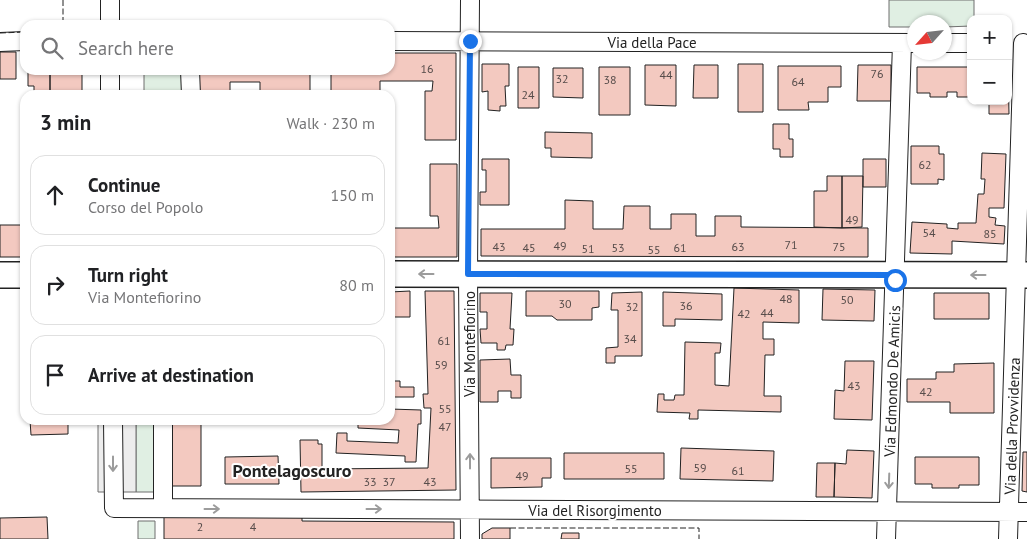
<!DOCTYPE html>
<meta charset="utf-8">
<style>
body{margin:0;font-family:"PT Sans",sans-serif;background:#f6f6f6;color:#202124}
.controls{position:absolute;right:15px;top:15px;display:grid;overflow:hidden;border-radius:10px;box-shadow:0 1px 4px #0004}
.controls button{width:45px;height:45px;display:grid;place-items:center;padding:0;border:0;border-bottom:1px solid #e0e0e0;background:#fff;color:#202124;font:25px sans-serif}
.compass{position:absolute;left:907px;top:15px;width:45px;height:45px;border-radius:50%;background:#fff;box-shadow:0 1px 4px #0004;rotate:243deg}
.stop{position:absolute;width:15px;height:15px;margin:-11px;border:4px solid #1a73e8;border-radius:50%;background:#fff}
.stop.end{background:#1a73e8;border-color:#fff;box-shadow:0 1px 5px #0008}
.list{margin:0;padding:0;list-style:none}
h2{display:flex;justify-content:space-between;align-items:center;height:65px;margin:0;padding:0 20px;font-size:21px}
h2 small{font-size:16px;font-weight:400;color:#757577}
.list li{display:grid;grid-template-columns:32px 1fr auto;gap:15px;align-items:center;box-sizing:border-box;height:80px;margin:0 10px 10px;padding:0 10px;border:1px solid #e0e0e0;border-radius:15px}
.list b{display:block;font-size:19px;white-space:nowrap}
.list p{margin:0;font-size:16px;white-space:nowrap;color:#757577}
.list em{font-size:16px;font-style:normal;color:#757577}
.icon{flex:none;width:28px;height:28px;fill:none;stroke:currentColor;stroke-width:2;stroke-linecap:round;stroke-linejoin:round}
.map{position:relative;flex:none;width:1027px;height:539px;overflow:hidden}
.search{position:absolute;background:#fff;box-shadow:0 1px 4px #0004;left:20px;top:20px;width:375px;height:55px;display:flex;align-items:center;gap:12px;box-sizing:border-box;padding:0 18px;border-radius:15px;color:#757577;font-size:19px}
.panel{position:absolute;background:#fff;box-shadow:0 1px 4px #0004;left:20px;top:90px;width:375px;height:335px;border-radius:15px}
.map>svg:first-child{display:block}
.green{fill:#e0efe3;stroke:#6f6f6f}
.parking{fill:#ededed;stroke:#6f6f6f}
.building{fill:#f3c9c0;stroke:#222}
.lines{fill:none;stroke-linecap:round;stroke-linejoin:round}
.street-casing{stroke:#222;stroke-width:20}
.secondary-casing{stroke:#222;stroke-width:28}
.street{stroke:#fff;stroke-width:18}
.secondary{stroke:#fff;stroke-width:25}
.fence{stroke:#222;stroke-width:1;stroke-dasharray:6 2.5;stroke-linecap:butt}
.oneway{stroke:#9c9c9c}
.route{stroke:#1a73e8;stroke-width:6}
.labels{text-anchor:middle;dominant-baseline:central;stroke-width:4;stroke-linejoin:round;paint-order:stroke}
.number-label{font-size:12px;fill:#564c4a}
.street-label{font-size:15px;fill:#222;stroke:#fff}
.quarter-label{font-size:18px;font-weight:bold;fill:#222;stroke:#fff}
</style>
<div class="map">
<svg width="1027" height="539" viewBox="0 0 1027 539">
<rect width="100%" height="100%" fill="#fff"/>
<!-- green -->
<path class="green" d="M 889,0 L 974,0 L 974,19 L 971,19 L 971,26 L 945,27 L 944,22 L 914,22 L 914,27 L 889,27 Z
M 144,70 L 183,70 L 183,95 L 144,95 Z
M 136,420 L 154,420 L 155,492 L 136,492 Z
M 138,521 L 155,521 L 155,539 L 138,539 Z"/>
<!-- parking -->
<path class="parking" d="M 98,420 L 136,420 L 136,492 L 98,492 Z"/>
<!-- building -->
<path class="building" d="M 0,52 L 16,52 L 16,79 L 0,79 Z
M 390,53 L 456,53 L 456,140 L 425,140 L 425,91 L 432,91 L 433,81 L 380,81 L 380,95 L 331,95 L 331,70 L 390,70 Z
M 482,64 L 509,64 L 509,86 L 505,86 L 506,106 L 500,106 L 500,111 L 488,110 L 488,91 L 482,92 Z
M 738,64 L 763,64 L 763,112 L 738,112 Z
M 645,65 L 676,65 L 676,106 L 645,105 Z
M 694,65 L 718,65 L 718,98 L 693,98 Z
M 858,65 L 891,65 L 891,101 L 857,101 Z
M 778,66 L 841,66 L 841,87 L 828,87 L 828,102 L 808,102 L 809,110 L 778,110 Z
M 518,67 L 539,67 L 539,108 L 518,108 Z
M 599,67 L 630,67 L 630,115 L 599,115 Z
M 917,67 L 971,67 L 971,92 L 968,92 L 968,97 L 957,97 L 957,92 L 947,92 L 947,97 L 930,97 L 930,93 L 917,93 Z
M 1008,67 L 1009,114 L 989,114 L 989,101 L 1008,101 Z
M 553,68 L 583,68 L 583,98 L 553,97 Z
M 28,70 L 50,70 L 50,95 L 34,95 L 34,86 L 28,86 Z
M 50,70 L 82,70 L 82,95 L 50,95 Z
M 196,70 L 310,70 L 310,94 L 260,94 L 260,82 L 230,82 L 230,95 L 196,95 Z
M 773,124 L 789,124 L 789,139 L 793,139 L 793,157 L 780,157 L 780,149 L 773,149 Z
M 545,132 L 592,133 L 592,158 L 551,157 L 551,148 L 545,148 Z
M 911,146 L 939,146 L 939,154 L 944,154 L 944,180 L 938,179 L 938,184 L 911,184 Z
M 982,153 L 1006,154 L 1004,208 L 989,208 L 989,217 L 996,218 L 995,225 L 1005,226 L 1004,244 L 952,241 L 952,254 L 910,253 L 912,222 L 947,224 L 947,228 L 958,229 L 958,223 L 976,223 L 978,194 L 984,194 L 985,179 L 981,179 Z
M 482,159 L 509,159 L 509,205 L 480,205 L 480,192 L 486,192 L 486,170 L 482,170 Z
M 863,159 L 886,159 L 886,187 L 863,187 Z
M 430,164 L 457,164 L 457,257 L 390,257 L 390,228 L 439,228 L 438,216 L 430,216 Z
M 827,176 L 842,176 L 842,228 L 814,227 L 814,191 L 827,191 Z
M 842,176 L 863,176 L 862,227 L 842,228 Z
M 565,200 L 593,201 L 593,229 L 623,229 L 624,206 L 650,206 L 650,229 L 671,229 L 671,214 L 696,214 L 696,236 L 715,236 L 715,216 L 741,216 L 741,227 L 868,228 L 868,257 L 481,256 L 481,229 L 565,229 Z
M 0,225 L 25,225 L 25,257 L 0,257 Z
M 734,288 L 799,290 L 799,323 L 763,322 L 763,339 L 774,339 L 774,355 L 765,355 L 764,396 L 781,396 L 781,412 L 698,410 L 698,419 L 689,419 L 690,413 L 657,412 L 658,394 L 664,394 L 664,400 L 674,400 L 675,395 L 684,395 L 685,342 L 721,343 L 720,353 L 715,353 L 715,385 L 729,386 Z
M 823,289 L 875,290 L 874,321 L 822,320 Z
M 410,291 L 410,317 L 390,317 L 390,292 Z
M 425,291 L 454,291 L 456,490 L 301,492 L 300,440 L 318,440 L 318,444 L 322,444 L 322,469 L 428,468 L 431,408 L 424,408 L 423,394 L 428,394 Z
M 526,291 L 599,291 L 599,307 L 592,308 L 592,320 L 557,320 L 552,316 L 526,316 Z
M 642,292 L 642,356 L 615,356 L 615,363 L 606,363 L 606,348 L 618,347 L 618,310 L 611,310 L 612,293 Z
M 663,292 L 722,294 L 722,320 L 675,319 L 675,326 L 663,326 Z
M 480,293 L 512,293 L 510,329 L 514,329 L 513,345 L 506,345 L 505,350 L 497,350 L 497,343 L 481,343 L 480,329 L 487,329 L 487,312 L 480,312 Z
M 934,293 L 989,293 L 989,319 L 934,319 Z
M 510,359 L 511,375 L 521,375 L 521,398 L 511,398 L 511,391 L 498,391 L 498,402 L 480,402 L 480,360 Z
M 845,361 L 874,361 L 872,420 L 834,419 L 835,390 L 844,391 Z
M 994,363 L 994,413 L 950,413 L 950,402 L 907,402 L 907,379 L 936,379 L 936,372 L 954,372 L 954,364 Z
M 390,381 L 400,381 L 400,387 L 414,387 L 414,397 L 390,397 Z
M 390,409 L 421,410 L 421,424 L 418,424 L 416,462 L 405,462 L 405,456 L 336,453 L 337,433 L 347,433 L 347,441 L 398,443 L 399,430 L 358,428 L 358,420 L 390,420 Z
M 30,420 L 68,420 L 68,434 L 31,435 Z
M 169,420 L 201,420 L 201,486 L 169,486 Z
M 681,448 L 774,451 L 773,481 L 680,479 Z
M 847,450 L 874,451 L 872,498 L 834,497 L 835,463 L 846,464 Z
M 1023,452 L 1027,452 L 1027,492 L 1022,491 Z
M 564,453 L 664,453 L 664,479 L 564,479 Z
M 278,456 L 279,484 L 225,484 L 225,457 Z
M 915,457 L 979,457 L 979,485 L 959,485 L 959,488 L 932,488 L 932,484 L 915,484 Z
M 491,458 L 551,458 L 551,478 L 542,478 L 542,487 L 491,488 Z
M 817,463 L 835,463 L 834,497 L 816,497 Z
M 164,515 L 302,516 L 302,521 L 454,522 L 454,539 L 164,539 Z
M 47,517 L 48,539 L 0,539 L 0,518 Z
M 492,528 L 510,528 L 510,539 L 482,539 L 482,534 Z
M 562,533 L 579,533 L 579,539 L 561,539 Z"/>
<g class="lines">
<!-- street casing -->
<g class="street-casing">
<path id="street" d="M 470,0 L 468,274 L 470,539
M 110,25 L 110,0
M 390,41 L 914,43
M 0,42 L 25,41
M 944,43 L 971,43
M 110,70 L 110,95
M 190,70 L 191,95
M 113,420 L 114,508 L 1027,512
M 163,420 L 163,508
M 886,539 L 902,43
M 1008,539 L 1023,43"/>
</g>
<!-- secondary casing -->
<g class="secondary-casing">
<path id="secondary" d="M 390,274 L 1027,275
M 0,275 L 25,275"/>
</g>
<!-- street -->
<use href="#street" class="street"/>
<!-- secondary -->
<use href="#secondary" class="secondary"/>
<!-- fence -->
<path class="fence" d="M 63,0 L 63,25
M 0,33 L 25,32
M 510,528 L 699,528 L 699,539"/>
</g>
<!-- one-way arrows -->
<defs><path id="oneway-shaft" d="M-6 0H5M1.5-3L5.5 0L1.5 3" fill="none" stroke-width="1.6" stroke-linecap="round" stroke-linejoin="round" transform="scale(1.25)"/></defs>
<g class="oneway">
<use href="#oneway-shaft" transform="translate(426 274) rotate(-180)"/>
<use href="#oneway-shaft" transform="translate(978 275) rotate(180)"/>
<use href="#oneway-shaft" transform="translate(470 461) rotate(-90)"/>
<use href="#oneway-shaft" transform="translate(113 464) rotate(90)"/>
<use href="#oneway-shaft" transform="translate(889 481) rotate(92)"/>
<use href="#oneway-shaft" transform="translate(212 509)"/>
<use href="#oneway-shaft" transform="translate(374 509)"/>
</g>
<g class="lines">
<!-- route -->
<path class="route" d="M 470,41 L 468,274 L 895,275 L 895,280"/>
</g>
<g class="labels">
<!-- number labels -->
<g class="number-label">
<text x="427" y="68">16</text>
<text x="877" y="73">76</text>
<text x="666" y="74">44</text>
<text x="562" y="78">32</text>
<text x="610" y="79">38</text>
<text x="798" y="81">64</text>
<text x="528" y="94">24</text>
<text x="925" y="164">62</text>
<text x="852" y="219">49</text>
<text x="929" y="232">54</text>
<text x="990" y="233">85</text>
<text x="791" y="244">71</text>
<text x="560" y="245">49</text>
<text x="499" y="246">43</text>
<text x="738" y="246">63</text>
<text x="839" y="246">75</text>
<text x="529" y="247">45</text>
<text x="618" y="247">53</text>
<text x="680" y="247">61</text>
<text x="588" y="248">51</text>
<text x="654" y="249">55</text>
<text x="786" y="298">48</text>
<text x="847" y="299">50</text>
<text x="565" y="303">30</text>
<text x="686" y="305">36</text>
<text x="632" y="306">32</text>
<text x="767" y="312">44</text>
<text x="744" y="313">42</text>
<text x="630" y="338">34</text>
<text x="444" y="340">61</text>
<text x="441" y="364">59</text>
<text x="854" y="385">43</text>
<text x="926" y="391">42</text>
<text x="445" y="408">55</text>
<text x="445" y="426">47</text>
<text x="700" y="467">59</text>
<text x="631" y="468">55</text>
<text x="738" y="470">61</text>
<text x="522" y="475">49</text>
<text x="370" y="481">33</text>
<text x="389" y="481">37</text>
<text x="430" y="481">43</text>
<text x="200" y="526">2</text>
<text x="253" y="526">4</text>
</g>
<!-- street labels -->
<g class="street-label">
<text x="652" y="42">Via della Pace</text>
<text transform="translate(469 344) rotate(-90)">Via Montefiorino</text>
<text transform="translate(892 381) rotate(-88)">Via Edmondo De Amicis</text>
<text transform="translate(1012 426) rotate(-88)">Via della Provvidenza</text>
<text x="595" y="510">Via del Risorgimento</text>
</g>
<!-- quarter labels -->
<g class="quarter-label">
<text x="292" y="470">Pontelagoscuro</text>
</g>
</g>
</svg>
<div class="controls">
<button>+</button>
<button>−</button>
</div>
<svg class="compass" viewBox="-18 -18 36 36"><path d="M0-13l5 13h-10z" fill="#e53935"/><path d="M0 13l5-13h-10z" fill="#757577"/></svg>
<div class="stop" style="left:895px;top:280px"></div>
<div class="stop end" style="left:470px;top:41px"></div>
<div class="search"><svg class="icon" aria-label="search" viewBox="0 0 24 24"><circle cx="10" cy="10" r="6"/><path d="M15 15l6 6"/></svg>Search here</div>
<section class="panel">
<h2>3 min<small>Walk · 230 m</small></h2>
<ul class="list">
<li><svg class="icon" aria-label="ahead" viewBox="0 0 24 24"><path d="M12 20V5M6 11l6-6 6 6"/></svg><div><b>Continue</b><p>Corso del Popolo</p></div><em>150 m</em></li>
<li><svg class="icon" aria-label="right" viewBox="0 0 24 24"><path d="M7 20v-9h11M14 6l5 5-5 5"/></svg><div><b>Turn right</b><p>Via Montefiorino</p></div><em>80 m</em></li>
<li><svg class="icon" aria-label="arrive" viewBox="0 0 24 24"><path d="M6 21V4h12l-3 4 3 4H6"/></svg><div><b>Arrive at destination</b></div></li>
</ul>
</section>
</div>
